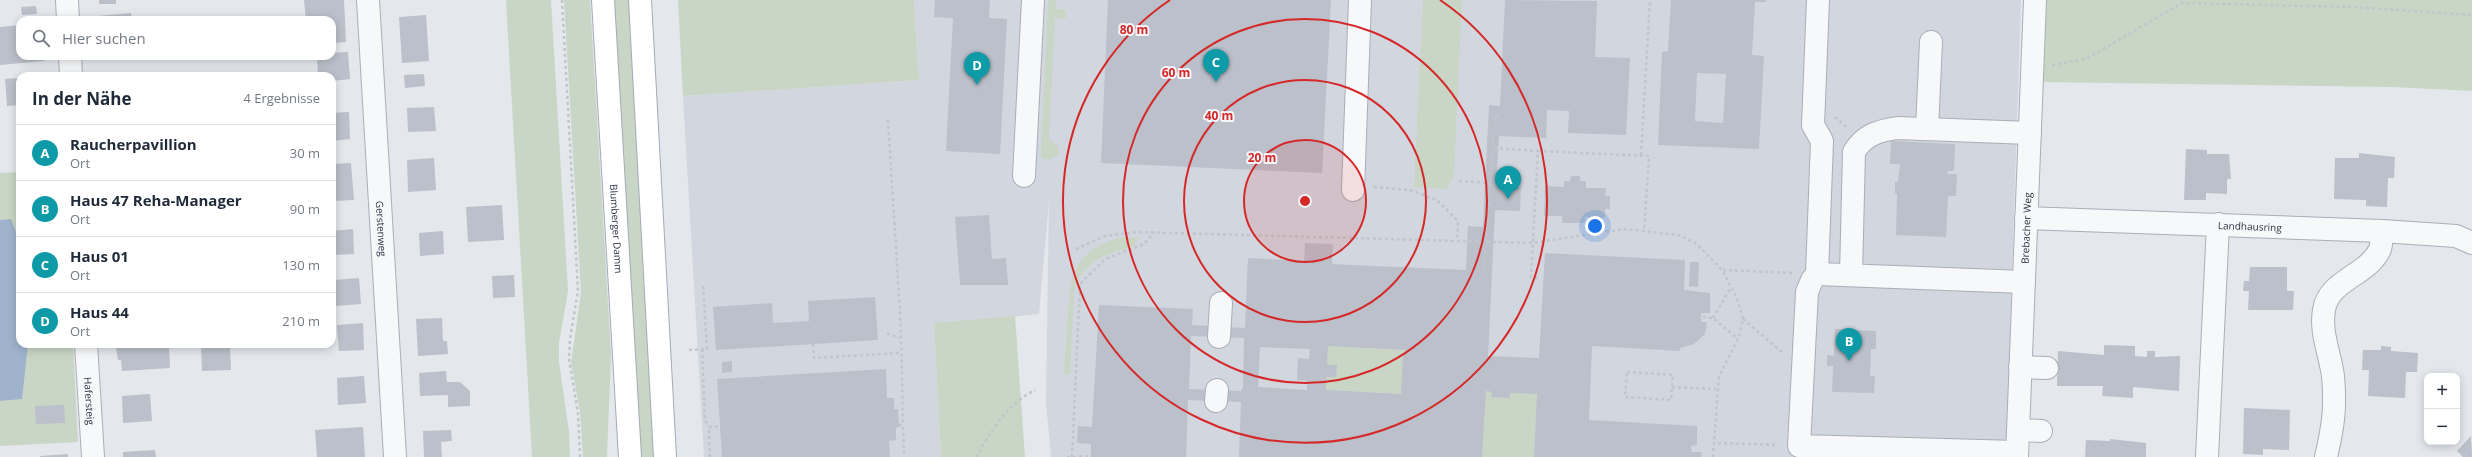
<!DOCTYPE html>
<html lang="de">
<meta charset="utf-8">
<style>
body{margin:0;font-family:"Open Sans",sans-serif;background:#f2f2f3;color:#1f2937}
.controls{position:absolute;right:12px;bottom:12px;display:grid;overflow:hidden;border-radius:8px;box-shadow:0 2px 10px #0003}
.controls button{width:36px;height:36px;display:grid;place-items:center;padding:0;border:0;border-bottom:1px solid #e0e1e3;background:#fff;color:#1f2937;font:20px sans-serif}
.you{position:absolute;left:1595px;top:226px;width:14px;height:14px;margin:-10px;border:3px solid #fff;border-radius:50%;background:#1a73e8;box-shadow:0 0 0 6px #1a73e833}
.badge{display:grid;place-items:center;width:26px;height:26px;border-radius:50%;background:#d1495b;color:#fff;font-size:13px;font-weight:700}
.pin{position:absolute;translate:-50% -33px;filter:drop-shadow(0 1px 2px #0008)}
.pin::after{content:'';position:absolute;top:21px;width:14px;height:12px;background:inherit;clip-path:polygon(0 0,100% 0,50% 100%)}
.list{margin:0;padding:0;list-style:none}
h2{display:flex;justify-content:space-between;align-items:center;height:52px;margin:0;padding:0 16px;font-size:17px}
h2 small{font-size:13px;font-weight:400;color:#747a83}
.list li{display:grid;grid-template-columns:26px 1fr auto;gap:12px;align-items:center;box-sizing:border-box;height:56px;padding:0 16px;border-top:1px solid #e0e1e3}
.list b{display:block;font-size:15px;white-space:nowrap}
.list p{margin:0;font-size:13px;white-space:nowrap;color:#747a83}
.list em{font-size:13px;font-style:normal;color:#747a83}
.icon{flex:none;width:22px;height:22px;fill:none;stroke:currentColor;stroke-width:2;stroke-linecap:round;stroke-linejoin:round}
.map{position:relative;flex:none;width:2472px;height:457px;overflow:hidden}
.search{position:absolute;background:#fff;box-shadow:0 2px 10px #0003;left:16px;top:16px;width:320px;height:44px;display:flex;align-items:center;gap:10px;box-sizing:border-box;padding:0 14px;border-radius:12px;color:#747a83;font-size:15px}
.panel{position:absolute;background:#fff;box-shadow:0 2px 10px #0003;left:16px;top:72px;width:320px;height:276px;border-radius:12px}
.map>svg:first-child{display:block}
.built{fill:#d2d6de}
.green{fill:#c9d6c5}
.water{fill:#9fb4cc}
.building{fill:#bbc0ca;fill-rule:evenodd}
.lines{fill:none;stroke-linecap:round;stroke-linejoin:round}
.minor-casing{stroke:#a9aeb7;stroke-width:24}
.major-casing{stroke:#a3abb8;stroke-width:24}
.path{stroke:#c2c5cb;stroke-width:2.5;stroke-dasharray:3 3;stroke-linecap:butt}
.minor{stroke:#f7f8fa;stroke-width:22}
.major{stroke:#fff;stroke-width:22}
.ring{fill:none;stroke:#d62828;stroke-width:2}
.labels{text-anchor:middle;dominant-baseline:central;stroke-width:4;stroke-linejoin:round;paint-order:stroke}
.street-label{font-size:10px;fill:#2b3445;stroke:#f4f6f9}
.centre{fill:#d62828;stroke:#f4f6f9;stroke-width:2}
.ring-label{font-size:12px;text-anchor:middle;font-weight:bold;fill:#d62828;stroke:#f4f6f9;stroke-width:4;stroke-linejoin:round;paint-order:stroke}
</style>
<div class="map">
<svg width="2472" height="457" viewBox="0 0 2472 457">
<rect width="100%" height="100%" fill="#e4e7ec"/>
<!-- built -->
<path class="built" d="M 914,0 L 2021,0 L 2006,457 L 1051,457 L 1046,403 L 1049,201 L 1039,314 L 934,324 L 941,457 L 704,457 L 683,96 L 919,80 Z"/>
<!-- green -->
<path class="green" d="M 506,0 L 551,0 L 568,291 L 559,343 L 559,362 L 569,432 L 570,457 L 532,457 Z
M 564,0 L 590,0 L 611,354 L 607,457 L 583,457 L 580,412 L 571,363 L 581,292 Z
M 613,0 L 629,0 L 656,457 L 640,457 Z
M 678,0 L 914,0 L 919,80 L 683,96 Z
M 1048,0 L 1056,0 L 1055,9 L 1066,10 L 1066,18 L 1055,18 L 1049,139 L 1059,147 L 1058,156 L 1048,160 L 1042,158 L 1041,156 Z
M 1423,0 L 1462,0 L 1454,174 L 1447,189 L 1414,187 Z
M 2043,0 L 2472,0 L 2472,91 L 2393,87 L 2040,82 Z
M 20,172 L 20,344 L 73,344 L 78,442 L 0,446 L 0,173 Z
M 1127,237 L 1139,238 L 1134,246 C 1109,253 1081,262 1074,291 L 1070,374 L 1064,374 L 1070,286 C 1077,256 1097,241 1127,237 Z
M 1015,316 L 1025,457 L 941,457 L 934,323 Z
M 1328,346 L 1406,350 L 1403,354 L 1401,394 L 1326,390 L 1326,377 L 1336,377 L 1337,365 L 1327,365 Z
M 1486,391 L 1492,392 L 1492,397 L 1510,398 L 1510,393 L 1537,394 L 1534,457 L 1482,457 Z"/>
<!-- water -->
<path class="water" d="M 11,219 L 20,243 L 20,344 L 28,344 L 22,399 L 0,401 L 0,220 Z"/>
<!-- building -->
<path class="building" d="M 99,0 L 116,0 L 116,4 L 99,4 Z
M 304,0 L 344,0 L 346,42 L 332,43 L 332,20 L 306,20 Z
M 935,0 L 990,0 L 989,18 L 1007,19 L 1000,154 L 946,151 L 953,18 L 934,17 Z
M 1108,0 L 1331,0 L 1322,173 L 1101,163 Z
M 1505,0 L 1597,1 L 1595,57 L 1630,58 L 1626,135 L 1568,133 L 1569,111 L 1547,110 L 1546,138 L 1499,136 L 1496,186 L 1521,187 L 1520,211 L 1495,210 L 1488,356 L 1539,358 L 1545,253 L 1685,260 L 1684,290 L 1710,293 L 1710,313 L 1701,313 L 1701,322 L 1707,322 L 1705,334 L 1694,344 L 1680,348 L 1680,351 L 1592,346 L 1589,420 L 1697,426 L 1697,445 L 1691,446 L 1692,452 L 1702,452 L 1701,457 L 1534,457 L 1537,394 L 1510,393 L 1510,398 L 1491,397 L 1492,392 L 1486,391 L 1482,457 L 1239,457 L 1241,402 L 1188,400 L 1186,457 L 1091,457 L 1091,444 L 1077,443 L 1078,426 L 1092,427 L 1099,305 L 1193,309 L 1192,325 L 1245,328 L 1248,258 L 1304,261 L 1305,243 L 1333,244 L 1332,264 L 1466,270 L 1468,226 L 1483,227 L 1489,105 L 1500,106 ZM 1191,336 L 1244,338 L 1243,387 L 1241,391 L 1189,389 ZM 1328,346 L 1406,350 L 1403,354 L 1401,394 L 1326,390 L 1326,377 L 1336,377 L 1337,365 L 1327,365 ZM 1260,347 L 1310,349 L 1309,359 L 1298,358 L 1297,380 L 1307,381 L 1307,390 L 1258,387 Z
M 1671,0 L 1766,0 L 1766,2 L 1755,2 L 1752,55 L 1764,56 L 1759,149 L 1658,145 L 1662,52 L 1668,51 ZM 1697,73 L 1726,74 L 1723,123 L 1695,121 Z
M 36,6 L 37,14 L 22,15 L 21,7 Z
M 131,13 L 132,20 L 98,20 L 98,16 Z
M 426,15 L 429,61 L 402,63 L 399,17 Z
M 20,25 L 20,56 L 44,56 L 44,61 L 0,65 L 0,27 Z
M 348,52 L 350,79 L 332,81 L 332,76 L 318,76 L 317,56 L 332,56 L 332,53 Z
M 424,74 L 425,86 L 405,88 L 404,75 Z
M 20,78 L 20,105 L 7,106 L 5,79 Z
M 434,107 L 436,131 L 408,132 L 407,108 Z
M 349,112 L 350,139 L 332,141 L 332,113 Z
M 1891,141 L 1955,144 L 1954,171 L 1948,171 L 1947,174 L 1957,174 L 1956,196 L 1948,196 L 1946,237 L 1896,235 L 1897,194 L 1895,193 L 1895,182 L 1898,182 L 1900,164 L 1890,164 Z
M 2186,149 L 2207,150 L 2207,154 L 2229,154 L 2231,179 L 2227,179 L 2227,194 L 2206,193 L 2206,200 L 2184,200 Z
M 2359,153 L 2395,157 L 2394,178 L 2388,178 L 2387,207 L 2366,206 L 2366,200 L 2334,199 L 2335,158 L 2359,158 Z
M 434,158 L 436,190 L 408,192 L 407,160 Z
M 351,163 L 354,200 L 332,201 L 332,164 Z
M 1571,176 L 1580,176 L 1580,181 L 1586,181 L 1586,188 L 1606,188 L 1605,196 L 1610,196 L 1610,209 L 1605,209 L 1605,218 L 1585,217 L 1585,223 L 1562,223 L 1562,216 L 1544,216 L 1545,186 L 1564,187 L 1564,181 L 1570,181 Z
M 502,205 L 504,240 L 468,242 L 466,207 Z
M 989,215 L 992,259 L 1006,258 L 1008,285 L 960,285 L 955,217 Z
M 353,229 L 354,254 L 332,255 L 332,231 Z
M 443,231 L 444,254 L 420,256 L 419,233 Z
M 1690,262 L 1699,262 L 1698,287 L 1689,286 Z
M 2250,267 L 2287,267 L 2287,291 L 2294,291 L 2293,310 L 2248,310 L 2249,291 L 2243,291 L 2244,281 L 2249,281 Z
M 514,275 L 515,297 L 493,298 L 492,276 Z
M 359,278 L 361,304 L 335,306 L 334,280 Z
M 875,297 L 878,340 L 716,350 L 713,307 L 772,303 L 773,323 L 809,321 L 808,301 Z
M 442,318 L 443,341 L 447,341 L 448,354 L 418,356 L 416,319 Z
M 363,323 L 364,350 L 339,351 L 337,325 Z
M 1835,329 L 1876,331 L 1876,349 L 1871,349 L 1870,376 L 1875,376 L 1874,393 L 1832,392 L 1833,366 L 1827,366 L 1827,355 L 1834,356 Z
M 47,344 L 66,344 L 66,347 L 47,348 Z
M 120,344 L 169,344 L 170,368 L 122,371 L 121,360 L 118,360 L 116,348 L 121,348 Z
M 2104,345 L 2135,346 L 2135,356 L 2147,357 L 2147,351 L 2155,351 L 2155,357 L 2180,356 L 2179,391 L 2133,387 L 2133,398 L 2102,396 L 2103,386 L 2057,386 L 2058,351 L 2104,355 Z
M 230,346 L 231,370 L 202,371 L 201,347 Z
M 2381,346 L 2391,347 L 2391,351 L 2418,353 L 2417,372 L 2406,372 L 2405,398 L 2368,396 L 2369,370 L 2362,370 L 2363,350 L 2381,350 Z
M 732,361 L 732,372 L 722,373 L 722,362 Z
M 886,369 L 887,398 L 894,398 L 894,409 L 898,409 L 899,427 L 896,428 L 896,440 L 889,441 L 890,457 L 722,457 L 717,379 Z
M 446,371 L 447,382 L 460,382 L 470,391 L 470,406 L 448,407 L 448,395 L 420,396 L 419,373 Z
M 364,376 L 366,403 L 338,405 L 337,378 Z
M 150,394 L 152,421 L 123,423 L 122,396 Z
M 64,405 L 65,423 L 36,424 L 35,406 Z
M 2244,408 L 2290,410 L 2289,450 L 2263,449 L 2263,455 L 2243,454 Z
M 363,427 L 365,457 L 317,457 L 315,430 Z
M 451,430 L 452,441 L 441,442 L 442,457 L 424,457 L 423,431 Z
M 2471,436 L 2472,457 L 2463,457 L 2457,451 Z
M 2110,439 L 2146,443 L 2146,457 L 2085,457 L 2086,440 L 2110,441 Z
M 155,450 L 156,457 L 123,457 L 123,452 Z
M 68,454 L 68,457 L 40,457 L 40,456 Z"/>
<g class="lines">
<!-- minor casing -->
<g class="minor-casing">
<g id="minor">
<path d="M 67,0 L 68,20"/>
<path id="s1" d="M 368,0 L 395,457"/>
<path d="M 70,56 L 71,76"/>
<path d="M 1927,129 L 1931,42"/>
<path d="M 1024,176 L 1033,0"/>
<path d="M 1353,190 L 1360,0"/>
<path id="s2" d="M 2026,218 L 2382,231 L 2456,236 L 2472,243"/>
<path d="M 1817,274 L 1822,141 L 1813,125 L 1818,0"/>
<path d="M 1851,275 L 1854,152 C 1864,135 1878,131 1897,128 L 2030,133"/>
<path d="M 1219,337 L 1221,303"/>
<path id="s3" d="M 86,344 L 93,457"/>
<path d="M 2020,367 L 2047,368"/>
<path d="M 1216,401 L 1217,390"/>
<path d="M 2018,430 L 2041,431"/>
<path d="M 2017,452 L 1799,446 L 1807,292 L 1812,280 L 1817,274 L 2024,282"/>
<path id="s4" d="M 2017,457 L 2035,0"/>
<path d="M 2207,457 L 2218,224"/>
<path d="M 2326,457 C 2333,427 2336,408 2333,376 C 2330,354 2320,332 2324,310 C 2328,280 2369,275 2380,249 C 2382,244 2381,237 2382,231"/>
</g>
</g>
<!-- major casing -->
<g class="major-casing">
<g id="major">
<path id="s5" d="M 603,0 L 630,457"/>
<path d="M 640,0 L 665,457"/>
</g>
</g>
<!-- path -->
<path class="path" d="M 562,0 L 578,291 L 570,339 L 569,359 L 578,413 L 580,457
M 2052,65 L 2086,59 L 2182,3 L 2352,7 L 2472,15
M 1835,117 L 1848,128
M 888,120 L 901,329 L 903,425
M 1494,148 L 1538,151 L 1531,277 L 1538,278
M 1538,151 L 1649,156 L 1644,230
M 1641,155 L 1650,0
M 1459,181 L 1491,183
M 1374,187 L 1410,190 L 1437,200 L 1458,221 L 1457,240
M 1076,249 L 1105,236 L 1137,232 L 1532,243 L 1624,229 L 1679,235 L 1697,244 L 1722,270 L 1737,298 L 1743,319 L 1738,339 L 1719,376 L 1714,443
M 1723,270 L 1792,273
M 1484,271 L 1495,116 L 1500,116
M 1703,317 L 1713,318 L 1738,339
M 1713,318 L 1731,287
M 1743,319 L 1782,352
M 887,333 L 899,338
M 813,344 L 814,358 L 900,353
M 702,349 L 705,420 L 709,427
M 689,350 L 707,349 L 703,285
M 1627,372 L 1673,375 L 1671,400 L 1625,397 Z
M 1672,387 L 1716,389
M 899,425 L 903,425 L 904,457
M 710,457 L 709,427 L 720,426
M 976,457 C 991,431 1007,404 1035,390
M 1067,457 L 1091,456
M 1072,457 L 1080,284 L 1105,259 L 1144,244 L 1154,233
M 1713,457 L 1714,443 L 1778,445"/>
<!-- minor -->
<use href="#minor" class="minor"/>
<!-- major -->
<use href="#major" class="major"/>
</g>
<!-- distance rings -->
<circle cx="1305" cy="201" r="61" fill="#d62828" fill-opacity=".12"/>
<g class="ring">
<circle cx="1305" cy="201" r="61"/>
<circle cx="1305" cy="201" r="121"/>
<circle cx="1305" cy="201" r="182"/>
<path d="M1440 0A242 242 0 1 1 1170 0"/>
</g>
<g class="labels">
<!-- street labels -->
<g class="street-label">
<text stroke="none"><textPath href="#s2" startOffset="224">Landhausring</textPath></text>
<text stroke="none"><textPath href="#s5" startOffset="229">Blumberger Damm</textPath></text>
<text stroke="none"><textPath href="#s4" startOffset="229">Brebacher Weg</textPath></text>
<text stroke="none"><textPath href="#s1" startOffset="229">Gerstenweg</textPath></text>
<text stroke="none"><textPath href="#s3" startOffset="57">Hafersteig</textPath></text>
</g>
</g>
<circle cx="1305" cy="201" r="6" class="centre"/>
<g class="ring-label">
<text x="1134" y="34">80 m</text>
<text x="1176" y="77">60 m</text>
<text x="1219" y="120">40 m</text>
<text x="1262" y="162">20 m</text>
</g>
</svg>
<div class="controls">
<button>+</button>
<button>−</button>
</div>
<div class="you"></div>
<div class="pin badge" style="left:1508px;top:199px;background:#0f9aa8">A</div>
<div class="pin badge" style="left:1849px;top:361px;background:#0f9aa8">B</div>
<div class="pin badge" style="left:1216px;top:82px;background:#0f9aa8">C</div>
<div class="pin badge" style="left:977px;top:85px;background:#0f9aa8">D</div>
<div class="search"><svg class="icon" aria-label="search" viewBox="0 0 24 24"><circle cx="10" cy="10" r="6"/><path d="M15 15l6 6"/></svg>Hier suchen</div>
<section class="panel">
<h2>In der Nähe<small>4 Ergebnisse</small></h2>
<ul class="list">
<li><span class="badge" style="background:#0f9aa8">A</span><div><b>Raucherpavillion</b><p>Ort</p></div><em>30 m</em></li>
<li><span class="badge" style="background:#0f9aa8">B</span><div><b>Haus 47 Reha-Manager</b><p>Ort</p></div><em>90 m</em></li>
<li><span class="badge" style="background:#0f9aa8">C</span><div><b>Haus 01</b><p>Ort</p></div><em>130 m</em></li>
<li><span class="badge" style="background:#0f9aa8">D</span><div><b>Haus 44</b><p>Ort</p></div><em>210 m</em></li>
</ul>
</section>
</div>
